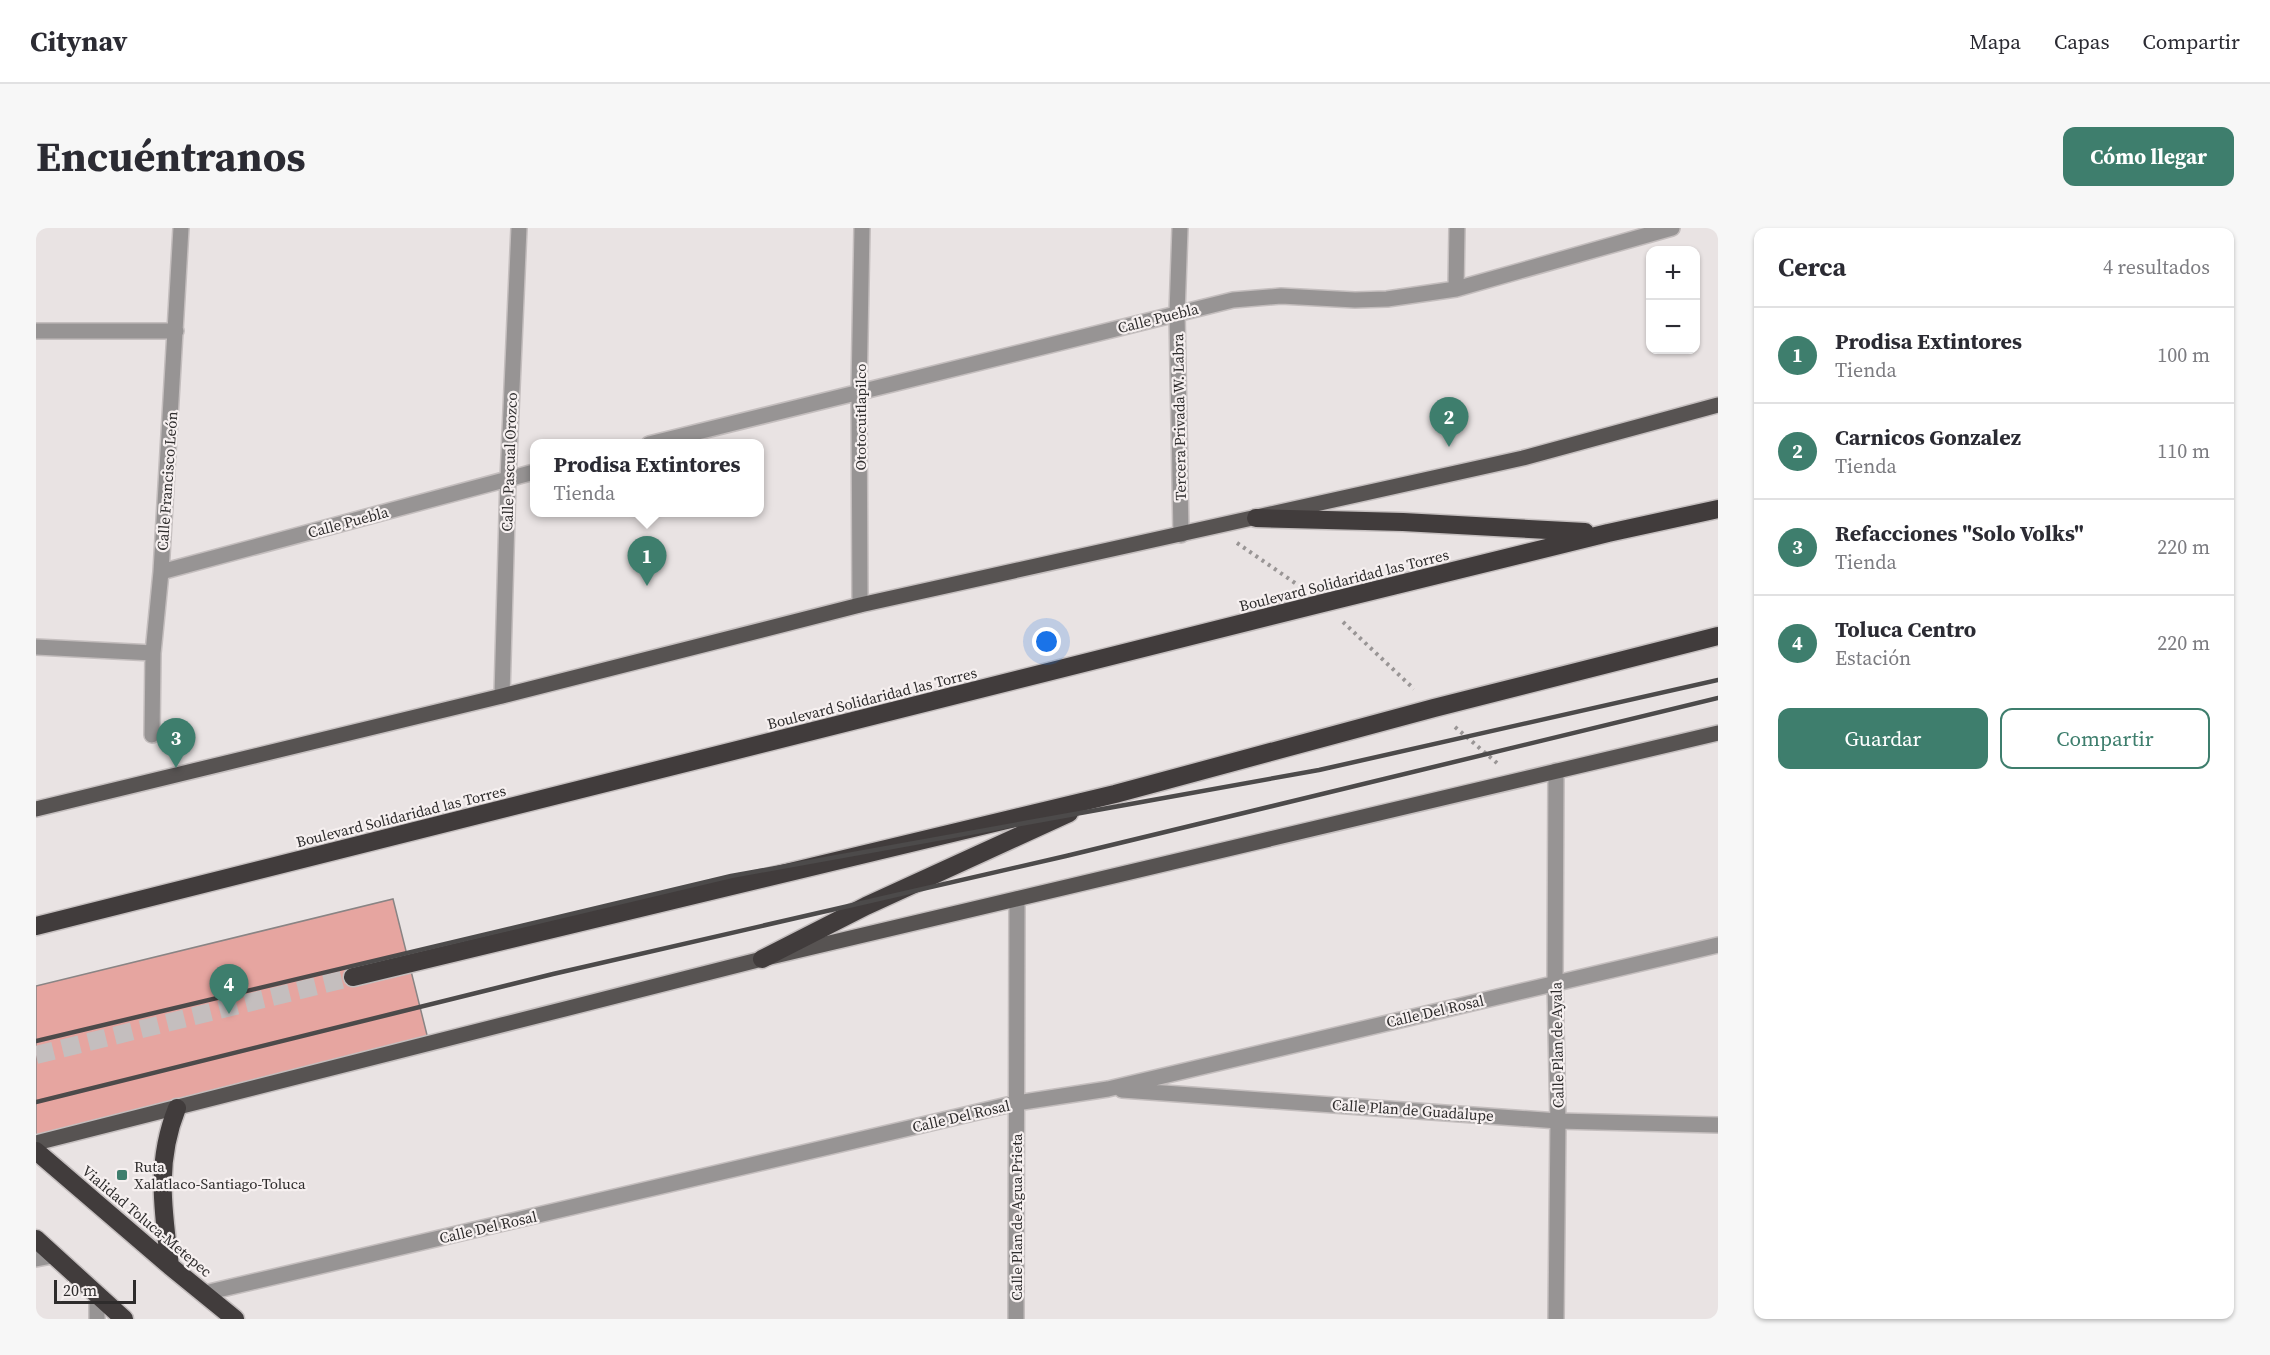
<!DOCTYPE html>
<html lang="es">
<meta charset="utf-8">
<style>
body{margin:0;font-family:"Source Serif 4",serif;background:#f7f7f7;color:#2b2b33}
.controls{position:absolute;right:18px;top:18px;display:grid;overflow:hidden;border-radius:12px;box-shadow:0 2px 4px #0004}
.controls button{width:54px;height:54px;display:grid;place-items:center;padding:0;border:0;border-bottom:2px solid #e1e1e2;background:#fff;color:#2b2b33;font:30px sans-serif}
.scale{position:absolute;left:18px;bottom:15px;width:82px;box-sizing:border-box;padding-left:6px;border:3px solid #2e2c2c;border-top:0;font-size:16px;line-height:21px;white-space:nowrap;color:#2e2c2c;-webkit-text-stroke:4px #f6f0f0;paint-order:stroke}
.you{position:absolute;left:1011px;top:414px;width:21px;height:21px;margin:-15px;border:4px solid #fff;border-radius:50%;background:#1a73e8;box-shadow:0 0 0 9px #1a73e833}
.badge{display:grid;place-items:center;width:39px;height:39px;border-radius:50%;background:#3e7e6d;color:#fff;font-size:20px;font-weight:700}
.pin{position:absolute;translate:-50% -50px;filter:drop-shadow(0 2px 3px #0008)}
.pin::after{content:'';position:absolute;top:32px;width:21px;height:18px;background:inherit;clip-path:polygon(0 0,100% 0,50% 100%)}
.popup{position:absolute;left:494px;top:211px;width:234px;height:78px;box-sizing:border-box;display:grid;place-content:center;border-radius:12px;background:#fff;filter:drop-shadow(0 2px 4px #0005);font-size:20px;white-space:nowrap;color:#7c7c81}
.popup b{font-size:22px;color:#2b2b33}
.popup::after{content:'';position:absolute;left:50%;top:100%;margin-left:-12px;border:12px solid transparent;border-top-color:#fff}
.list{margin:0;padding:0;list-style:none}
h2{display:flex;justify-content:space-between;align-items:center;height:78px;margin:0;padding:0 24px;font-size:26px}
h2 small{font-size:20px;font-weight:400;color:#7c7c81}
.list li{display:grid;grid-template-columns:39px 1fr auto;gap:18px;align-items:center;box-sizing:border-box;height:96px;padding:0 24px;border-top:2px solid #e1e1e2}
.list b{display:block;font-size:22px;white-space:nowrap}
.list p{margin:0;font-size:20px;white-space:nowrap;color:#7c7c81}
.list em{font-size:20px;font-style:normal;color:#7c7c81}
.actions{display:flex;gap:12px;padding:18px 24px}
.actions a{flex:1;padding:14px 0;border:2px solid #3e7e6d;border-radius:12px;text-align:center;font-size:21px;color:#3e7e6d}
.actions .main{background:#3e7e6d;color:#fff}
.map{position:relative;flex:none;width:1682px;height:1091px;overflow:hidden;border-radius:12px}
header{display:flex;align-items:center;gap:36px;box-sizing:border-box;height:84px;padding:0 30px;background:#fff;border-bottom:2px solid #e1e1e2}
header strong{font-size:28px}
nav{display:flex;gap:33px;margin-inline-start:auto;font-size:21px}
.intro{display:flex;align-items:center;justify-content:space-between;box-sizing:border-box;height:144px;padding:0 36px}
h1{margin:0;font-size:42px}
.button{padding:15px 27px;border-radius:12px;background:#3e7e6d;color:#fff;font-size:21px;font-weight:700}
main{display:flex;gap:36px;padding:0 36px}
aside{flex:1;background:#fff;border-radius:12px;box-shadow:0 2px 4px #0004}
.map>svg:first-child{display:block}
.building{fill:#e6a5a0;stroke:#898484;stroke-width:1.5}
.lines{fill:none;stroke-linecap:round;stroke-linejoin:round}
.highway-tunnel{stroke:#c4bebe;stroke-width:18;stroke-dasharray:18 9;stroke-linecap:butt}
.minor-casing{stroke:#c4bebe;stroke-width:18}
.major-casing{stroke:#c4bebe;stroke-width:18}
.highway-casing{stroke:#c4bebe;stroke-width:21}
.path{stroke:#999595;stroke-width:4;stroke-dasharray:3 4.5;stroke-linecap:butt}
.minor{stroke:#979494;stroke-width:15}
.major{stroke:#575352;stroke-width:15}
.highway{stroke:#413c3c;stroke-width:18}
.rail{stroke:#4c4a4a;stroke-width:4.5}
.poi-dot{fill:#3e7e6d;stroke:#f6f0f0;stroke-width:2}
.labels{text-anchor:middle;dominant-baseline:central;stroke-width:4.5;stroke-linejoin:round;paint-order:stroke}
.street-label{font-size:15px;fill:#2e2c2c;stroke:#f6f0f0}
.poi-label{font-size:15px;fill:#2e2c2c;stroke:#f6f0f0;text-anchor:start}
</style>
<header>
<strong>Citynav</strong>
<nav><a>Mapa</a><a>Capas</a><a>Compartir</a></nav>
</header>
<div class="intro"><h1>Encuéntranos</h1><a class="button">Cómo llegar</a></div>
<main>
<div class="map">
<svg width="1682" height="1091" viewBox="0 0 1682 1091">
<rect width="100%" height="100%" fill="#e9e3e3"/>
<!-- building -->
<path class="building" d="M 357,671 L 393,815 L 0,911 L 0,758 Z"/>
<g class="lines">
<!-- highway-tunnel -->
<path class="highway-tunnel" d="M 0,827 L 317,749"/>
<!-- minor casing -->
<g class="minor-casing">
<path id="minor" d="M 1144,0 L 1141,85 L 1145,307
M 1420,61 L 1421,0
M 0,103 L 140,103
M 613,216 L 1197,72 L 1245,68 L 1319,72 L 1351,71 L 1420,61 L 1636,0
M 125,344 L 498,244
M 824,377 L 823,163 L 826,0
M 0,419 L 117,425
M 466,468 L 472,251 L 483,0
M 116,507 L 117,425 L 125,344 L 145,0
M 1520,543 L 1519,755 L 1522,893 L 1520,1091
M 1086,862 L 1522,893 L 1682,897
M 0,1031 L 16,1028
M 169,1065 L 980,875 L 1072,861 L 1682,717
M 61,1091 L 61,1067
M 980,1091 L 981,671"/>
</g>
<!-- major casing -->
<g class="major-casing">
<path id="major" d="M 0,581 L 466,468 L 824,377 L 1487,230 L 1682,177
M 0,915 L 726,731 L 1682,505"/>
</g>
<!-- highway casing -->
<g class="highway-casing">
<path id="highway" d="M 1220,290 L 1367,294 L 1549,304
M 0,698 L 1287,375 L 1572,305 L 1682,281
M 726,731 L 830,678 L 1033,585
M 317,749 L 1079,566 L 1398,480 L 1682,408
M 0,923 L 134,1038 L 199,1091
M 0,1011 L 88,1091
M 134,1038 C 127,982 119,935 141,880"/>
</g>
<!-- path -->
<path class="path" d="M 1201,315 L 1262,357
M 1307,394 L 1378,461
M 1419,499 L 1461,535"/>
<!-- minor -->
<use href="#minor" class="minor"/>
<!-- major -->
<use href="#major" class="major"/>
<!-- highway -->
<use href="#highway" class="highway"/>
<!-- rail -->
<path class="rail" d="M 0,813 L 695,648 L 1283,542 L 1682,452
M 0,874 L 517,746 L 1030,628 L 1682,470"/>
</g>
<!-- markers -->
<rect class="poi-dot" x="80" y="941" width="12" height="12" rx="3"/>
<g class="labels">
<!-- street labels -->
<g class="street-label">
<text transform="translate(1122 90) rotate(-14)">Calle Puebla</text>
<text transform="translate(824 189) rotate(-90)">Ototocuitlapilco</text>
<text transform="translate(1143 189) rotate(-91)">Tercera Privada W. Labra</text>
<text transform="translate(473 234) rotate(-88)">Calle Pascual Orozco</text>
<text transform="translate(131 253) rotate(-86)">Calle Francisco León</text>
<text transform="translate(312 294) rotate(-15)">Calle Puebla</text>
<text transform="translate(1308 352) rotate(-14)">Boulevard Solidaridad las Torres</text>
<text transform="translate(836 470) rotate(-14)">Boulevard Solidaridad las Torres</text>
<text transform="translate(365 588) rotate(-14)">Boulevard Solidaridad las Torres</text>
<text transform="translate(1399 783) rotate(-13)">Calle Del Rosal</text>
<text transform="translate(1521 817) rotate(-91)">Calle Plan de Ayala</text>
<text transform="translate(1377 882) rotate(4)">Calle Plan de Guadalupe</text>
<text transform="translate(925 888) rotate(-13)">Calle Del Rosal</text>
<text transform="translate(980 989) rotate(-90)">Calle Plan de Agua Prieta</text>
<text transform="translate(111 993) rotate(40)">Vialidad Toluca-Metepec</text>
<text transform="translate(452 999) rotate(-13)">Calle Del Rosal</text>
</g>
<!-- poi labels -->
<g class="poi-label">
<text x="98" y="938">Ruta<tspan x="98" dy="17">Xalatlaco-Santiago-Toluca</tspan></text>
</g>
</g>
</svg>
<div class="controls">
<button>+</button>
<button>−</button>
</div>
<div class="scale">20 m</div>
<div class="you"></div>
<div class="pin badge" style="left:611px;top:358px">1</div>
<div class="popup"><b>Prodisa Extintores</b>Tienda</div>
<div class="pin badge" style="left:1413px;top:219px">2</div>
<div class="pin badge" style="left:140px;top:540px">3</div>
<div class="pin badge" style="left:193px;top:786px">4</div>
</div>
<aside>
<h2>Cerca<small>4 resultados</small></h2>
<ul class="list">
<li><span class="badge">1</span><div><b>Prodisa Extintores</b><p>Tienda</p></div><em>100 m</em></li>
<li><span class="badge">2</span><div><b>Carnicos Gonzalez</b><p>Tienda</p></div><em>110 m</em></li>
<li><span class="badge">3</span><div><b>Refacciones &quot;Solo Volks&quot;</b><p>Tienda</p></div><em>220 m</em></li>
<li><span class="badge">4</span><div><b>Toluca Centro</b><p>Estación</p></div><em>220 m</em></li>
</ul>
<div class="actions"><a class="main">Guardar</a><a>Compartir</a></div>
</aside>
</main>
